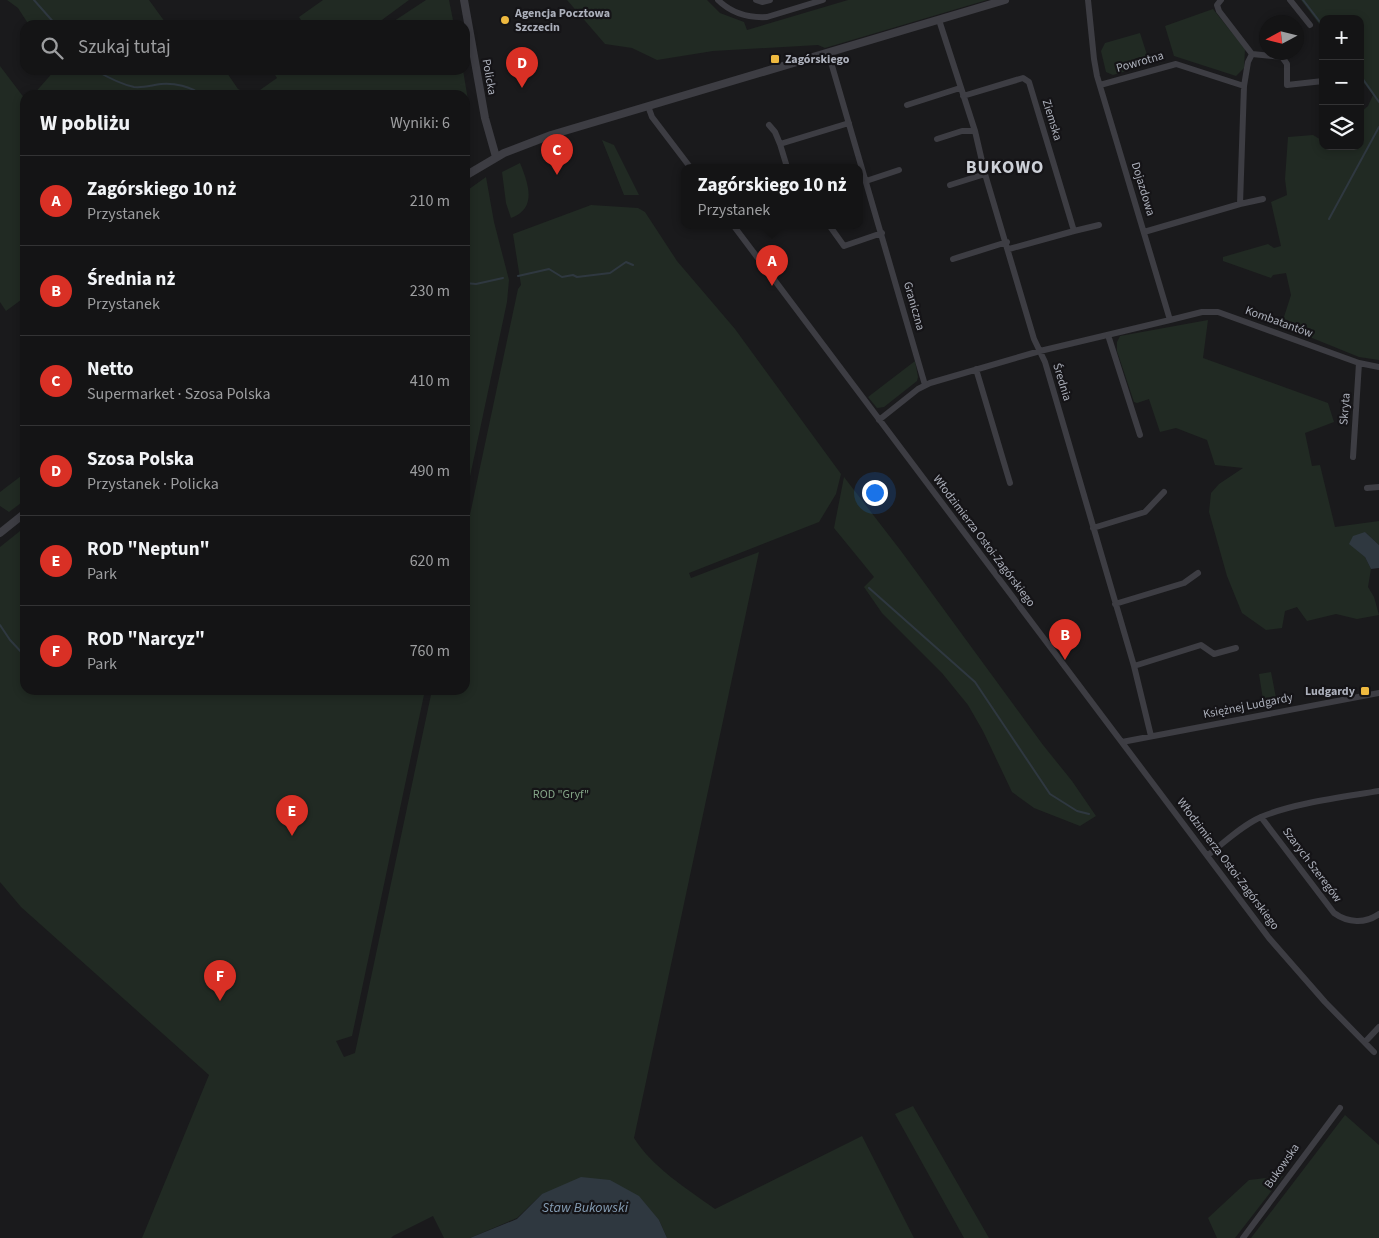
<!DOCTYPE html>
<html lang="pl">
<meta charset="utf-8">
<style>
body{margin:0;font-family:"Source Sans 3",sans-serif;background:#1d1d1e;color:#f1f3f6}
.controls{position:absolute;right:15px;top:15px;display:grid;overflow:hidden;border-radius:10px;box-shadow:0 2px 8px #0003}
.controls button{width:45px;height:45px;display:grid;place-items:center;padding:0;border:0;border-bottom:1px solid #333334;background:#141415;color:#f1f3f6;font:25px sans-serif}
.compass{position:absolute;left:1259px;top:15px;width:45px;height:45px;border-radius:50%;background:#141415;box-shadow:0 2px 8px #0003;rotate:263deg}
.you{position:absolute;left:874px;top:492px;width:18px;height:18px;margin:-12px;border:4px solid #fff;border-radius:50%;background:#1a73e8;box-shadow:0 0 0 8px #1a73e833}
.badge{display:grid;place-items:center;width:32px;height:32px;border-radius:50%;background:#d93025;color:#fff;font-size:16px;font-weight:700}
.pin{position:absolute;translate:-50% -41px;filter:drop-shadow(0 1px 2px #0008)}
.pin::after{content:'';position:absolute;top:26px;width:18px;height:15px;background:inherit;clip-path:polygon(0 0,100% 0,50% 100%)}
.popup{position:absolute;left:681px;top:164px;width:182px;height:65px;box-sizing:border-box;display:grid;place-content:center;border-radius:10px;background:#141415;filter:drop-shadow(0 1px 4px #0005);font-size:16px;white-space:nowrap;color:#9d9ea0}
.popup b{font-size:19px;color:#f1f3f6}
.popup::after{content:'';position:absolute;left:50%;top:100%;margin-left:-10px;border:10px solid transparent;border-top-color:#141415}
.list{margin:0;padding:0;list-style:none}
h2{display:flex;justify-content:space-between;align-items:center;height:65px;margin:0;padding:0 20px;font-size:21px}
h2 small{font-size:16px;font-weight:400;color:#9d9ea0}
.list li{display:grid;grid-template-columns:32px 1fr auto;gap:15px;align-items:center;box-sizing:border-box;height:90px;padding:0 20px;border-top:1px solid #333334}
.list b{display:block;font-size:19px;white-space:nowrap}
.list p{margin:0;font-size:16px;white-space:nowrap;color:#9d9ea0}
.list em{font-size:16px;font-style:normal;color:#9d9ea0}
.icon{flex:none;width:28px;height:28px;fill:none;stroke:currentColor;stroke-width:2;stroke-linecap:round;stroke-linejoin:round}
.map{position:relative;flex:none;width:1379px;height:1238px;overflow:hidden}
.search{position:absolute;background:#141415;box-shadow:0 2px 8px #0003;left:20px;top:20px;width:450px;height:55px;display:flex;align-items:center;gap:12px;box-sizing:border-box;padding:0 18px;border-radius:15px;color:#9d9ea0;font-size:19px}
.panel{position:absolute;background:#141415;box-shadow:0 2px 8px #0003;left:20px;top:90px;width:450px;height:605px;border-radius:15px}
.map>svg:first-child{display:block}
.green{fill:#212a23}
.water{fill:#2f3840}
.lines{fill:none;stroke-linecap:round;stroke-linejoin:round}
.stream{stroke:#2f3840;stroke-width:2}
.minor{stroke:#3d3d43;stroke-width:6}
.tertiary{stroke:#3d3d43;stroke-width:8}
.poi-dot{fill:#eeb93f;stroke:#151417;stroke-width:2}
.labels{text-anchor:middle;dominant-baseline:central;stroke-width:4.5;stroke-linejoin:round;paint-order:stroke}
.poi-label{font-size:12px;font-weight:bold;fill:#acb0bb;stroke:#151417;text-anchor:start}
.street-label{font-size:12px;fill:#acb0bb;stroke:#151417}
.park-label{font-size:12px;fill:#84a587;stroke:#151417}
.water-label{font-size:14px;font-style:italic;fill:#859db4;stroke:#151417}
.district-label{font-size:18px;font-weight:bold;letter-spacing:1px;fill:#cdd0d7;stroke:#151417}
</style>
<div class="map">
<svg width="1379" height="1238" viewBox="0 0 1379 1238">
<rect width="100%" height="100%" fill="#1a1a1c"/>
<!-- green -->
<path class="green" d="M 7,0 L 149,0 L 165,22 L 170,25 L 29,25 L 18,8 Z
M 323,0 L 409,0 L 375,25 L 300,25 L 303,23 L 299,17 Z
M 426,0 L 449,0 L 454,25 L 388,25 Z
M 567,0 L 707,0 L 720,13 L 744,22 L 747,30 L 848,0 L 987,0 L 825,48 L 818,45 L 713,51 L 657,60 L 632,48 L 605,44 Z
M 1301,0 L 1379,0 L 1379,360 L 1359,357 L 1285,327 L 1283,320 L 1291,295 L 1286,273 L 1273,275 L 1271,278 L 1223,261 L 1223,257 L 1268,244 L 1274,248 L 1281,246 L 1271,202 L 1287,195 L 1285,179 L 1288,137 L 1313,135 L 1323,141 L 1323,146 L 1360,146 L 1360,113 L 1368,106 L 1373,95 L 1360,78 L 1360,19 L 1323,19 L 1323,29 Z
M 1213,9 L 1245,49 L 1244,68 L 1236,76 L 1174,56 L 1165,26 Z
M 1140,33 L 1150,64 L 1113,75 L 1106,72 L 1101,51 L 1105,43 Z
M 0,66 L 25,99 L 25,297 L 6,311 L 0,302 Z
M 55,70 L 225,70 L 238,89 L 244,92 L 250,90 L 253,95 L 277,78 L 274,73 L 280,70 L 463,70 L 470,112 L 465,126 L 465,95 L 33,95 Z
M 602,140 L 614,145 L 639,195 L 624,195 Z
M 520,163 C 528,183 538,208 511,218 L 506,203 L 502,172 Z
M 486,177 L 494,222 L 509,280 L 507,302 L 465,500 L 465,192 Z
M 591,205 L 638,208 L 645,212 L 677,261 L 735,329 L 841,474 L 836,494 L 819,522 L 689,573 L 691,578 L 759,552 L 634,1138 C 653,1168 686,1188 715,1209 L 862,1136 L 914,1238 L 667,1238 L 659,1220 L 542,1194 L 517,1218 L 470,1238 L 444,1238 L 433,1216 L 393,1236 L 391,1238 L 142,1238 L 209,1075 L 21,907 L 0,882 L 0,547 L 25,527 L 25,690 L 425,690 L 352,1036 L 336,1041 L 344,1057 L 355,1053 L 432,690 L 465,690 L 465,538 L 518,289 L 521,285 L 513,234 Z
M 1208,320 L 1203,358 L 1328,403 L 1334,422 L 1305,433 L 1312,466 L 1320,465 L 1335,527 L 1379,521 L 1379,545 L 1365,532 L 1365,557 L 1371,569 L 1368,587 L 1374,597 L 1379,615 L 1357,619 L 1336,614 L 1307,621 L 1297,607 L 1285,611 L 1282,628 L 1266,630 L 1242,613 L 1227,576 L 1209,512 L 1211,493 L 1219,484 L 1243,468 L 1215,465 L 1207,440 L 1176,428 L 1160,432 L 1149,399 L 1137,403 L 1134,402 L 1117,351 L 1117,342 L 1120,336 Z
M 915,361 L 918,377 L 917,381 L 884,407 L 877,408 L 868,397 Z
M 25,473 L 25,500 L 9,512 L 0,506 L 0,492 Z
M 844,477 L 901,551 L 1043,745 L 1072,781 L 1096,816 L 1080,826 L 1034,808 L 1012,792 L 983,731 L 968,705 L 942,673 L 882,613 L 864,587 L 874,577 L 834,528 Z
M 1271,672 L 1277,703 L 1264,706 L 1259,674 Z
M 913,1106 L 989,1238 L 964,1238 L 895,1114 Z
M 1345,1115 L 1379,1145 L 1379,1238 L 1251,1238 Z
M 1283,1176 L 1235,1238 L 1217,1238 L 1208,1218 L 1249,1180 Z"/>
<!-- water -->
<path class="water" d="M 1365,532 L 1379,545 L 1379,568 L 1371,569 L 1365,557 L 1349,544 L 1353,536 Z
M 581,1177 L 610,1180 L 639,1196 L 659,1220 L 667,1238 L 470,1238 L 517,1219 L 542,1194 Z"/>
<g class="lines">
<!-- stream -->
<path class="stream" d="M 34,0 L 56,25
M 1303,0 L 1323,26
M 95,70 C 107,77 120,84 134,87 C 144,88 152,85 161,84 C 174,83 191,86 201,95
M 1360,75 L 1379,102
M 1329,219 L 1379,127
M 518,276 L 549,269 L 562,277 L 573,275 L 577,277 L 610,273 L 626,262 L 633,265
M 465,283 L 476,284 L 503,278
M 869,588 L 975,682 L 1050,794 L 1077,811 L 1089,814
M 0,625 L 10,640 L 25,656"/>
<!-- minor -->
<path class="minor" d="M 718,0 C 732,14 748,18 767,17 L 823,0
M 756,0 L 762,2 L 770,0
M 1221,0 L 1217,5 L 1219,11 L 1252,54
M 1290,0 L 1310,25
M 939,20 L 975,131 L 985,174 L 1034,339 L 1045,362 L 1134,666 L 1151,736
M 828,52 L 925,385
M 1100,85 L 1176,64 L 1244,86 L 1240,204 L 1144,232
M 1244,86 L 1248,62 L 1252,54 L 1282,57 L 1287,64 L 1287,85 L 1323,81
M 963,96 L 1023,78 L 1029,82 L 1074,231 L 1009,249
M 907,105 L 960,88
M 648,106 L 652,117 L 690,167
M 769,125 L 775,132 L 780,144
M 937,139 L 962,131 L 975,131
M 787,167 L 780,144 L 849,123
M 866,181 L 899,170
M 950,185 L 985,174
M 1240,204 L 1263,199
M 733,225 L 1269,938 L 1325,1002 L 1374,1052
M 829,225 L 844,246 L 882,233
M 1074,231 L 1099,225
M 953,259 L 1007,242
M 1170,320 L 1202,312 L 1218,312 L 1359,363 L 1379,367
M 1108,335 L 1140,435
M 976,369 L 1010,483
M 879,420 L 918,389 L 930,383 L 1040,351 L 1170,320 L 1097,76 L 1094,59 L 1088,0
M 1353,457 L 1359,363
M 1367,488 L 1379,487
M 1093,528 L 1145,512 L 1164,492
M 1115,604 L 1184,583 L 1198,573
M 1134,666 L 1201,645 L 1214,654 L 1236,648
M 1122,742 L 1379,693
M 1261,817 L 1334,913 C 1348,923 1365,924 1379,914
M 1208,855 C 1225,842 1241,826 1261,817 C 1294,803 1344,797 1379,791
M 1365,1042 L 1379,1027
M 1243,1238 L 1340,1108"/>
<!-- tertiary -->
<path class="tertiary" d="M 464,0 L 485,118 L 496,157
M 465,176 L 504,153 L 551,135 L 1005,0
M 0,533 L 25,513"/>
</g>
<!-- markers -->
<g class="poi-dot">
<circle cx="505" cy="20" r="5"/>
<rect x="770" y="54" width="10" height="10" rx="2.5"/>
<rect x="1360" y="686" width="10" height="10" rx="2.5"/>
</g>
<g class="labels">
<!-- poi labels -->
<g class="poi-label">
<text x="515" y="13">Agencja Pocztowa<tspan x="515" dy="14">Szczecin</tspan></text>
<text x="785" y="59">Zagórskiego</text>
<text x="1355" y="691" text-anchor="end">Ludgardy</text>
</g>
<!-- street labels -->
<g class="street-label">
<text transform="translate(1140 62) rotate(-16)">Powrotna</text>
<text transform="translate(489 77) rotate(80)">Policka</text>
<text transform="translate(1052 120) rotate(73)">Ziemska</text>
<text transform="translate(1143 189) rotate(73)">Dojazdowa</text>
<text transform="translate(914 306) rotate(74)">Graniczna</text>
<text transform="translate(1279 322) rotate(20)">Kombatantów</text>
<text transform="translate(1062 382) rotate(73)">Średnia</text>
<text transform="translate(1345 409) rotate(-86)">Skryta</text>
<text transform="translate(984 541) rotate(53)">Włodzimierza Ostoi-Zagórskiego</text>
<text transform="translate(1248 706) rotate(-11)">Księżnej Ludgardy</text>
<text transform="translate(1228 864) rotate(53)">Włodzimierza Ostoi-Zagórskiego</text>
<text transform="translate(1312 865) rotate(53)">Szarych Szeregów</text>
<text transform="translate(1282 1166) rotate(-55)">Bukowska</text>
</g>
<!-- park labels -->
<g class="park-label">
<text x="561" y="794">ROD "Gryf"</text>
</g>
<!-- water labels -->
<g class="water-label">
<text x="585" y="1208">Staw Bukowski</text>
</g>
<!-- district labels -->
<g class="district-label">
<text x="1005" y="167">BUKOWO</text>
</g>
</g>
</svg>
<div class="controls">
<button>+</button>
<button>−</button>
<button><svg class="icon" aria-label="layers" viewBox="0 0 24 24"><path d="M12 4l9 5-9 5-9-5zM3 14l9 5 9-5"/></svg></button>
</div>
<svg class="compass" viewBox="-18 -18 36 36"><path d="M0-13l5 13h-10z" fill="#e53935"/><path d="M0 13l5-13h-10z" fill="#9d9ea0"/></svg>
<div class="you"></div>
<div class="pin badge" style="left:772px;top:286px">A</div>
<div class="popup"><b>Zagórskiego 10 nż</b>Przystanek</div>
<div class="pin badge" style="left:1065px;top:660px">B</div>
<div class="pin badge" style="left:557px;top:175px">C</div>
<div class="pin badge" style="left:522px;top:88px">D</div>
<div class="pin badge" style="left:292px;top:836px">E</div>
<div class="pin badge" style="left:220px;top:1001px">F</div>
<div class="search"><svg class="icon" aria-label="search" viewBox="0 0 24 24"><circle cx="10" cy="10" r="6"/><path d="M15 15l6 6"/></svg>Szukaj tutaj</div>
<section class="panel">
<h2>W pobliżu<small>Wyniki: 6</small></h2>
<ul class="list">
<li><span class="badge">A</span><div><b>Zagórskiego 10 nż</b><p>Przystanek</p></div><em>210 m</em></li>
<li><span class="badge">B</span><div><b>Średnia nż</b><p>Przystanek</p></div><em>230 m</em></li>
<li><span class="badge">C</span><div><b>Netto</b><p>Supermarket · Szosa Polska</p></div><em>410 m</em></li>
<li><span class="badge">D</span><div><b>Szosa Polska</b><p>Przystanek · Policka</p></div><em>490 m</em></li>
<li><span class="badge">E</span><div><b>ROD &quot;Neptun&quot;</b><p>Park</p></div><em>620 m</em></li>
<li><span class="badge">F</span><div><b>ROD &quot;Narcyz&quot;</b><p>Park</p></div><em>760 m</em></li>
</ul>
</section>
</div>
